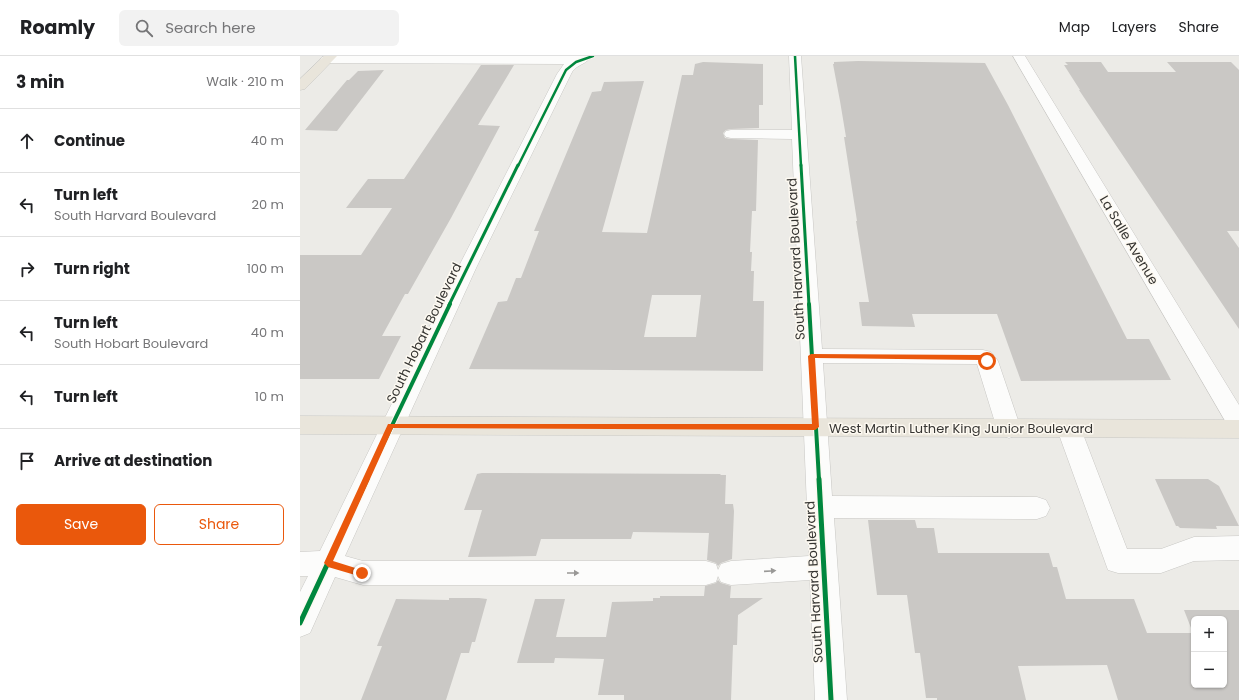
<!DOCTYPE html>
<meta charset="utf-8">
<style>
body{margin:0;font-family:Poppins,sans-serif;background:#f2f2f2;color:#202124}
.controls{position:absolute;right:12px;bottom:12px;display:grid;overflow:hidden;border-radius:6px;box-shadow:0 1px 3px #0004}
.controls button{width:36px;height:36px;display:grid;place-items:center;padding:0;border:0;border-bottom:1px solid #e0e0e0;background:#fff;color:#202124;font:20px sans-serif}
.stop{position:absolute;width:12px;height:12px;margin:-9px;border:3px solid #ea580c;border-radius:50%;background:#fff}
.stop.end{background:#ea580c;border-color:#fff;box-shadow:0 1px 4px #0008}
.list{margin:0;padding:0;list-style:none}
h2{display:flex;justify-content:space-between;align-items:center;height:52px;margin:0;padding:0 16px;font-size:17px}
h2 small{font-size:13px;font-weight:400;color:#757577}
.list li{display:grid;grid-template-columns:26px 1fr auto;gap:12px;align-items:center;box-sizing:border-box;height:64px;padding:0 16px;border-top:1px solid #e0e0e0}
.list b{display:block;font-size:15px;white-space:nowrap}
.list p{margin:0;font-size:13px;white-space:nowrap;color:#757577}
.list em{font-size:13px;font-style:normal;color:#757577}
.actions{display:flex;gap:8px;padding:12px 16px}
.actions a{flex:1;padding:9px 0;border:1px solid #ea580c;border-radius:6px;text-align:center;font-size:14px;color:#ea580c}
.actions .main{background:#ea580c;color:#fff}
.icon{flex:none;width:22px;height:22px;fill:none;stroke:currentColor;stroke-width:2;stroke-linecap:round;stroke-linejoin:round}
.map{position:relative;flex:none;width:939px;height:644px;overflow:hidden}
header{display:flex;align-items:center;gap:24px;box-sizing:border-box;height:56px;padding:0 20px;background:#fff;border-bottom:1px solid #e0e0e0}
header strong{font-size:19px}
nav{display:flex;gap:22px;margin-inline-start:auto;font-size:14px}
.search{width:280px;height:36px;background:#f2f2f2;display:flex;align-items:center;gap:10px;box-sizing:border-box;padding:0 14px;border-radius:6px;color:#757577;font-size:15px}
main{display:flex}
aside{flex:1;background:#fff}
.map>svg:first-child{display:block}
.building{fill:#cac8c5;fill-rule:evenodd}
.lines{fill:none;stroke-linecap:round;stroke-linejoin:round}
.minor-casing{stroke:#c8c7c4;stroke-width:1}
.major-casing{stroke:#c8c8c5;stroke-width:1}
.minor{fill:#fcfcfb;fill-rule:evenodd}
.major{fill:#e9e5db;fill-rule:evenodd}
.cycleway-far3-casing{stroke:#fdf9f1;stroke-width:4}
.cycleway-far2-casing{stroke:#fdf9f1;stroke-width:5}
.cycleway-far1-casing{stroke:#fdf9f1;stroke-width:6}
.cycleway-casing{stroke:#fdf9f1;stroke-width:8}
.cycleway-far3{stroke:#00873e;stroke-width:2.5}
.cycleway-far2{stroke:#00873e;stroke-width:3}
.cycleway-far1{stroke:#00873e;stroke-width:4}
.cycleway{stroke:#00873e;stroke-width:5}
.oneway{fill:#999896}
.route{fill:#ea580c}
.labels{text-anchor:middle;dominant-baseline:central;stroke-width:3;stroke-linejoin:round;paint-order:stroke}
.street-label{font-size:13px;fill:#363532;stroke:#fdf9f1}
</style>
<header>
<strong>Roamly</strong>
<div class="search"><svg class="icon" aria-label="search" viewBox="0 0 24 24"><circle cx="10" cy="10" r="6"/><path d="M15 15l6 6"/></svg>Search here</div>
<nav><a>Map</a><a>Layers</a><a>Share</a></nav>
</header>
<main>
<aside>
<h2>3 min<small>Walk · 210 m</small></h2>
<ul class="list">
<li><svg class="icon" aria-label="ahead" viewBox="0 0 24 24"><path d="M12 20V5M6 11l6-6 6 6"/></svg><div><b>Continue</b></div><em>40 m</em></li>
<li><svg class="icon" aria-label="left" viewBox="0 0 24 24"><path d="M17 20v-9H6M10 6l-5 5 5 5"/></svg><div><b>Turn left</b><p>South Harvard Boulevard</p></div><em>20 m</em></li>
<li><svg class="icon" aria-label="right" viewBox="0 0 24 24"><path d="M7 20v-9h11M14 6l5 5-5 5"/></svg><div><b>Turn right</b></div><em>100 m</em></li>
<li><svg class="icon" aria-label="left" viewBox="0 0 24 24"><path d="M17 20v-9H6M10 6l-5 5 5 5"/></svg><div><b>Turn left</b><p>South Hobart Boulevard</p></div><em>40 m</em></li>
<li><svg class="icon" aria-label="left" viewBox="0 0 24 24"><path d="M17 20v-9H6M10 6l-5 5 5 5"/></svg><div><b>Turn left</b></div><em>10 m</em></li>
<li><svg class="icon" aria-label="arrive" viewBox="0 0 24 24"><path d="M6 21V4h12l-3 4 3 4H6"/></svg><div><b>Arrive at destination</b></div></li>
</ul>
<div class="actions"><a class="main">Save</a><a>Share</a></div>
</aside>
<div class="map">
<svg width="939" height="644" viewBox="0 0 939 644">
<rect width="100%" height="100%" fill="#ecebe7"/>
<!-- building -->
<path class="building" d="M 558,5 L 685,7 L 708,49 L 827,283 L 849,283 L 871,324 L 721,325 L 697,258 L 612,258 L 615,271 L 562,270 L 559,246 L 569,246 L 556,165 L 557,165 L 544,81 L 546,81 L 540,45 L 533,8 L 534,8 L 534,6 Z
M 403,6 L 463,8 L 463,49 L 459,49 L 459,72 L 431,73 L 426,74 L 423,77 L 425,82 L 431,83 L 458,84 L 456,155 L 452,155 L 450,196 L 452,196 L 451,215 L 454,215 L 453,245 L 464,245 L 463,315 L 169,313 L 198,246 L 207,245 L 216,222 L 221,222 L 239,175 L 234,175 L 292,36 L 301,35 L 304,26 L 344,25 L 302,176 L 347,177 L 382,19 L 393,19 L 395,8 ZM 352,239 L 401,239 L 396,281 L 344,281 Z
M 765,6 L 801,6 L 808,16 L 876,16 L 867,6 L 931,6 L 939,14 L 939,175 L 927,175 L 939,192 L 939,273 L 779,34 L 780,34 L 764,9 L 768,9 Z
M 181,9 L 214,9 L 178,69 L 200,70 L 151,162 L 108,238 L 105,238 L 82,280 L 101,280 L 79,323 L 0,323 L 0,199 L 61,199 L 92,152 L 46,152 L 68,123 L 104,123 Z
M 84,14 L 37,75 L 5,74 L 47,24 L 49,24 L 58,15 Z
M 182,417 L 421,418 L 420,419 L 426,419 L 425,448 L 433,448 L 434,455 L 432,503 L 421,507 L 418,510 L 416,507 L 407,504 L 409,477 L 333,476 L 331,483 L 241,483 L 236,500 L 168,501 L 182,454 L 164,454 L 177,418 Z
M 855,423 L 908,423 L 919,430 L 939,470 L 916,470 L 917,473 L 880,472 L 878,470 L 876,470 Z
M 568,464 L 615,464 L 617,472 L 634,472 L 638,497 L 749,497 L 753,511 L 757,511 L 766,543 L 834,543 L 847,577 L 893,577 L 884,554 L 939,554 L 939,644 L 818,644 L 807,609 L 718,610 L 726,644 L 637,644 L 637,642 L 626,642 L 620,597 L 615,597 L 607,539 L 577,539 ZM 894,563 L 924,563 L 924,629 L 894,629 Z
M 418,524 L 421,527 L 431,530 L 430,542 L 463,542 L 438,559 L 437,589 L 433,589 L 431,644 L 324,644 L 324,639 L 298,639 L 304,603 L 255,602 L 254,607 L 217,607 L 235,543 L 265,543 L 256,581 L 306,581 L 312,546 L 353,545 L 353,542 L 360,542 L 360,540 L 404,540 L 405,530 L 416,527 Z
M 149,542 L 179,542 L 187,543 L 175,586 L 172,586 L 169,597 L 161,597 L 146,644 L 61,644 L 82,590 L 77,590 L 96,543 L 149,544 Z"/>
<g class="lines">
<!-- minor casing -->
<g class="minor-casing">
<path id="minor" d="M 26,0 L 289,0 L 290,2 C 285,9 275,9 271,18 L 177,210 L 45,500 L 63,505 L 406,505 L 416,508 L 418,514 L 421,508 L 431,505 L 509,500 L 492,83 L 431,82 L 426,81 L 424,78 L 426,75 L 431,74 L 492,74 L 489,0 L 501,0 L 522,293 L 683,294 L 691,296 L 698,305 L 721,373 L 717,379 L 709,382 L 701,379 L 697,373 L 677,308 L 523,307 L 532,440 L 737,441 L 746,444 L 750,452 L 746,460 L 737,463 L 534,462 L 547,644 L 515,644 L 510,524 L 431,529 L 421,526 L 418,520 L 416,526 L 406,529 L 63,529 L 35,521 L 10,577 L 0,581 L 0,536 L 8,520 L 0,520 L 0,496 L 20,495 L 159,210 L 257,18 L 264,8 L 22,7 L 20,4 L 22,1 Z
M 713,0 L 725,0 L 939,349 L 939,378 L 931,375 Z
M 769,364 L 777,367 L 781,373 L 827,493 L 861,493 L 894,481 L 939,480 L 939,504 L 894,505 L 861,517 L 818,517 L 808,514 L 757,373 L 761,367 Z"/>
</g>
<!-- major casing -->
<g class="major-casing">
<path id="major" d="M 24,0 L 37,0 L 5,33 L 0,34 L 0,23 Z
M 0,360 L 939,364 L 939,382 L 0,378 Z"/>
</g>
<!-- minor -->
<use href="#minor" class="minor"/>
<!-- major -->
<use href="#major" class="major"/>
<!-- cycleway-far3 casing -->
<g class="cycleway-far3-casing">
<path id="cycleway-far3" d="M 495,0 L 501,110
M 218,110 L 266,14 L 276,6 L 293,0"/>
</g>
<!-- cycleway-far2 casing -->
<g class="cycleway-far2-casing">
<path id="cycleway-far2" d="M 501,109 L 509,249
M 149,249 L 218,109"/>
</g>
<!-- cycleway-far1 casing -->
<g class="cycleway-far1-casing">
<path id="cycleway-far1" d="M 509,248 L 519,424
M 66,424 L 150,248"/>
</g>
<!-- cycleway casing -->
<g class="cycleway-casing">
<path id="cycleway" d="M 519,423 L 531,644
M 0,567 L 67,423"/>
</g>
<!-- cycleway-far3 -->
<use href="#cycleway-far3" class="cycleway-far3"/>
<!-- cycleway-far2 -->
<use href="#cycleway-far2" class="cycleway-far2"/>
<!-- cycleway-far1 -->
<use href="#cycleway-far1" class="cycleway-far1"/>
<!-- cycleway -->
<use href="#cycleway" class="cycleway"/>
</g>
<!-- one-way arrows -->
<defs><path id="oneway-solid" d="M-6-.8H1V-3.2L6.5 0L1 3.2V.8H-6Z"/></defs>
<g class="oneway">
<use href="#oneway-solid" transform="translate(470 515) rotate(-4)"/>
<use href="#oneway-solid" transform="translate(273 517)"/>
</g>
<!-- route -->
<path class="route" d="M 511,298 L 683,299 L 690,305 L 687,307 L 681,304 L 515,302 L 519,371 L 515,374 L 93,372 L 33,505 L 65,515 L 67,517 L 65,520 L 62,521 L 28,511 L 24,507 L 88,368 L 512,368 L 508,300 Z"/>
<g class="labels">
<!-- street labels -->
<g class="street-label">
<text transform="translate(829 184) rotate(59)">La Salle Avenue</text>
<text transform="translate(496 203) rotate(-93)">South Harvard Boulevard</text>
<text transform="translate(124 277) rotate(-64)">South Hobart Boulevard</text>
<text x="661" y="372">West Martin Luther King Junior Boulevard</text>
<text transform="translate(514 526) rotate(-93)">South Harvard Boulevard</text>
</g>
</g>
</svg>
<div class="controls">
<button>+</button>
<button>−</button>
</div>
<div class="stop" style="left:687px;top:305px"></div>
<div class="stop end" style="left:62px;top:517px"></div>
</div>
</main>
